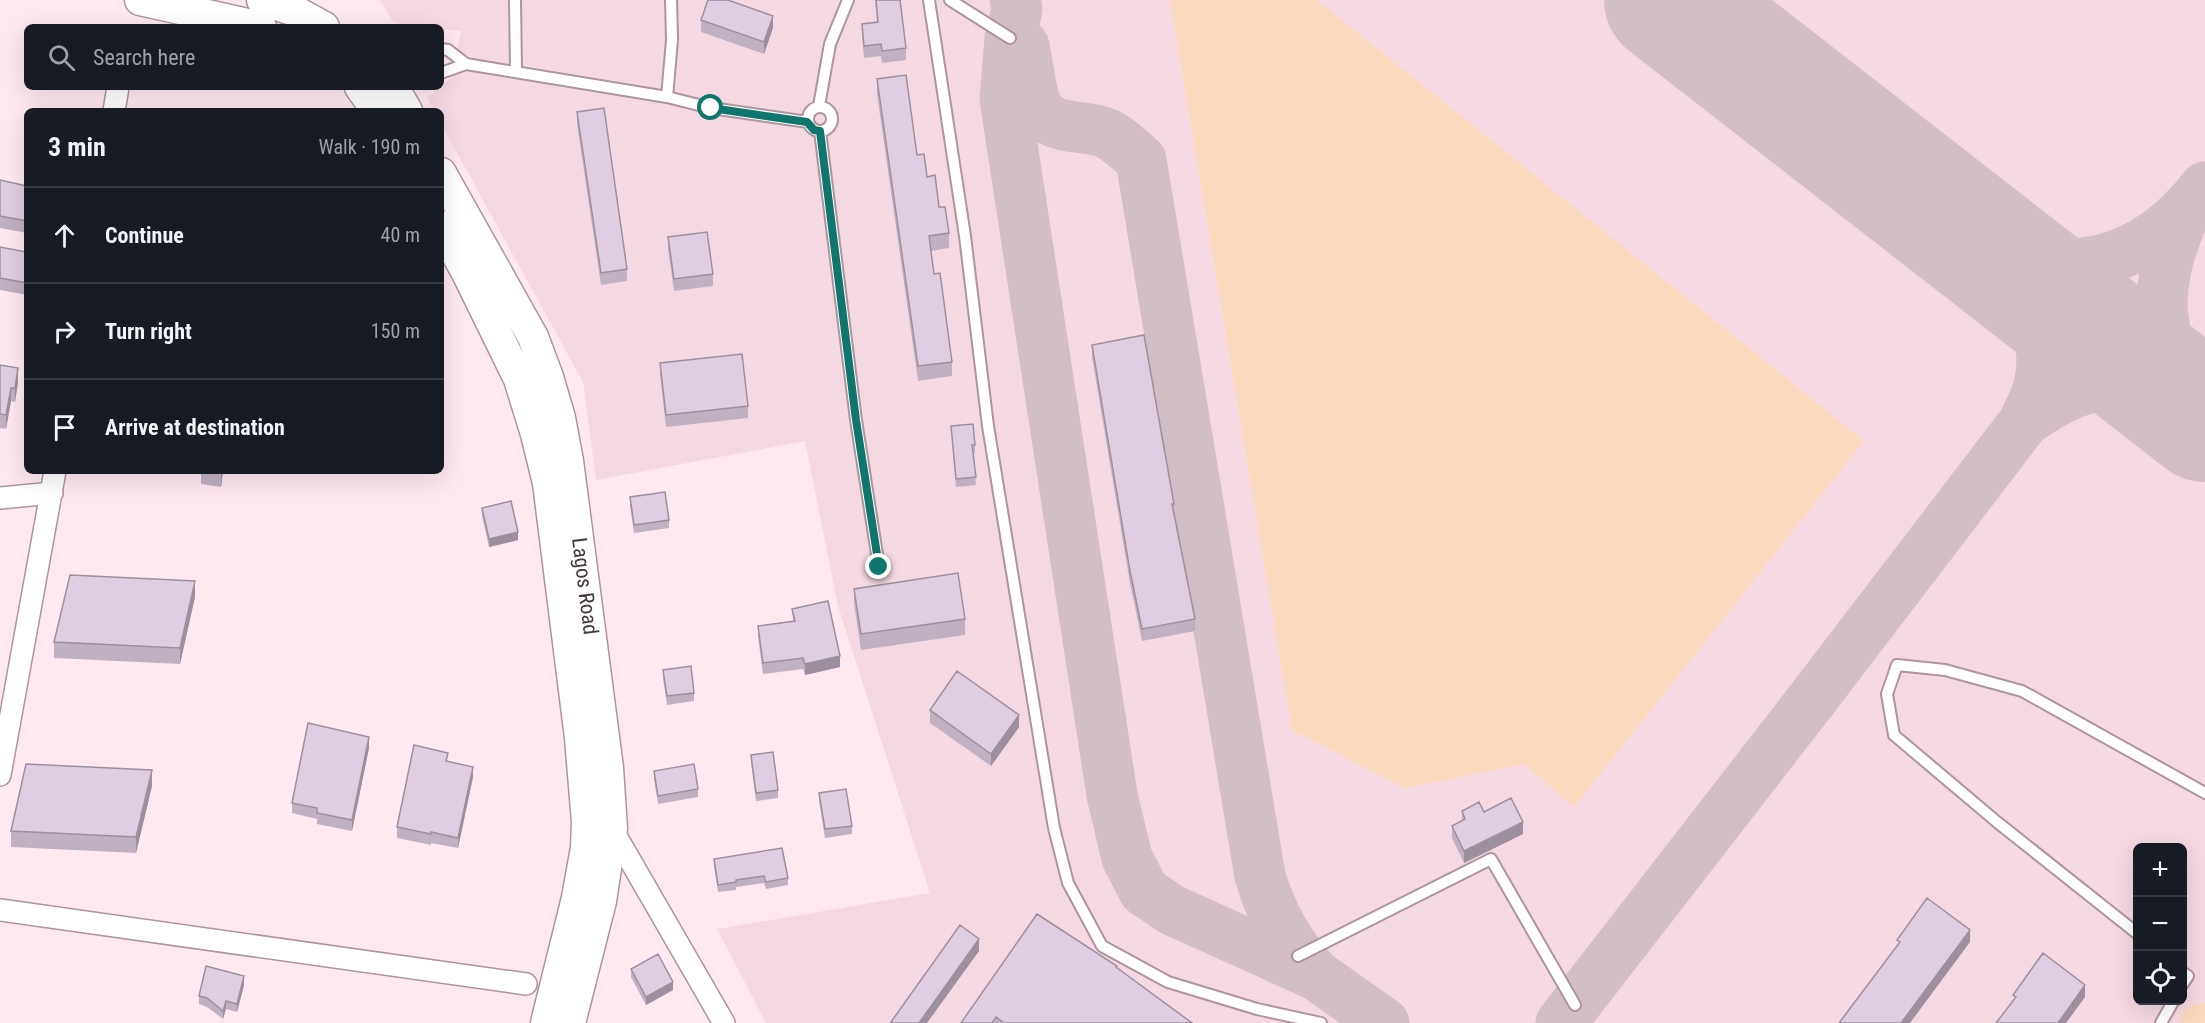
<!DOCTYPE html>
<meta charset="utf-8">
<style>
body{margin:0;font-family:"Roboto Condensed",sans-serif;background:#20242c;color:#f1f3f6}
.controls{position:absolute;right:18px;bottom:18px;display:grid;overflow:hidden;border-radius:9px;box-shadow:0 6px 24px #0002}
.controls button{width:54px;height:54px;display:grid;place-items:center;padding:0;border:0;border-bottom:2px solid #363941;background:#171b24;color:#f1f3f6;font:30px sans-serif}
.stop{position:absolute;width:18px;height:18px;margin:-14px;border:4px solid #0f766e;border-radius:50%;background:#fff}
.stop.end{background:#0f766e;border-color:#fff;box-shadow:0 2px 6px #0008}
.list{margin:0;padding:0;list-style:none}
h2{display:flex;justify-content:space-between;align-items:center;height:78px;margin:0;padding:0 24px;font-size:26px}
h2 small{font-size:20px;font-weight:400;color:#9ea1a6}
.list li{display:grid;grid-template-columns:39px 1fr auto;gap:18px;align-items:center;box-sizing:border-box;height:96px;padding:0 24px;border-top:2px solid #363941}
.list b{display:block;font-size:22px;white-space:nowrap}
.list em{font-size:20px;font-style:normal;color:#9ea1a6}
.icon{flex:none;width:33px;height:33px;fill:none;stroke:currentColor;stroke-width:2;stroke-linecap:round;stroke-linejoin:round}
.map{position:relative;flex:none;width:2205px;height:1023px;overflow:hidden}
.search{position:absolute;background:#171b24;box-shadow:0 6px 24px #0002;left:24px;top:24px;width:420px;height:66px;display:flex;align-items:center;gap:15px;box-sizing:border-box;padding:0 21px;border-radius:9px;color:#9ea1a6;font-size:22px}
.panel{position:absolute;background:#171b24;box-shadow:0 6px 24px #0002;left:24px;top:108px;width:420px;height:366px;border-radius:9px}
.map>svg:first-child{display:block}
.built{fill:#f5d9e2;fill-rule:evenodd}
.green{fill:#f9d9bc}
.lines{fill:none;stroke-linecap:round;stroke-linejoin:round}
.taxiway{stroke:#d2bec5;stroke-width:51}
.runway{stroke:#d2bec5;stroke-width:128}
.service-casing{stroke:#ae959d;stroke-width:14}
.minor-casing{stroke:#ae959d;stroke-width:24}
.secondary-casing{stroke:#ae959d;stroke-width:33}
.service{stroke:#fff;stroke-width:10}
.minor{stroke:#fff;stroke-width:21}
.secondary{stroke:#fff;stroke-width:30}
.wall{fill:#c0b1c2}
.shaded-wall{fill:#9c909e}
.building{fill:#dfcee1;stroke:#9c909e;stroke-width:1.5}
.route{stroke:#0f766e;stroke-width:8}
.labels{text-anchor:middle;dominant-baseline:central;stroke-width:6;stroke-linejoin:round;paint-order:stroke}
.street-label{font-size:21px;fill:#44393d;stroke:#fdfdfd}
</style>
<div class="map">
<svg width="2205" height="1023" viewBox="0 0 2205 1023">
<rect width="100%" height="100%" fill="#ffe9f0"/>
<!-- built -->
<path class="built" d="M 380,0 L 2205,0 L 2205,1023 L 766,1023 L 717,929 L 930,893 L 838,606 L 805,441 L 596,480 L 583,382 L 441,124 L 441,111 L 434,111 L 427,98 L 452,78 L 461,31 L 441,29 L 441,27 L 394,23 ZM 2138,848 L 2182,848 L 2182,1000 L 2138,1000 Z"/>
<!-- green -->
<path class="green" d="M 1170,0 L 1317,0 L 1864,441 L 1574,807 L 1524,764 L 1405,788 L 1292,730 Z
M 2205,1002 L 2205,1023 L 2179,1023 L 2184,1009 Z"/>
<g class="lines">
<!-- taxiway -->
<path class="taxiway" d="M 1015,0 L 1017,10 L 1010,38 L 1005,99 L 1112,795 L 1127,858 L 1144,891 L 1172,910 L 1316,975 L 1384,1023
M 1024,46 C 1028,64 1029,84 1035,101 C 1047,135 1083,122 1108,134 C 1120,140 1131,151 1141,160 L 1260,876 C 1271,914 1289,946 1316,975
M 2187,210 C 2150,286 2153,344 2205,412
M 1979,240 C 1997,248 2016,257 2036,261 C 2106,274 2163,241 2205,187
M 2024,422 C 2063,393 2102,375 2152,390 C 2162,393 2172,398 2183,401
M 1561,1023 L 1813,698 L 2024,422 C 2028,412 2034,402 2037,392 C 2049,354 2038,312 2016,281 C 2009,271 1999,262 1991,252"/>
<!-- runway -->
<path class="runway" d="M 1668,0 L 2205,418"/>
<!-- service casing -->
<g class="service-casing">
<path id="service" d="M 515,0 L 516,71
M 929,0 L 965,236 L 988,426 L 1054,828 L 1068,883 L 1102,946 L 1168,982 L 1257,1009 L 1321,1023
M 950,0 L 1010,38
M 441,49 L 448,50 L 466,64 L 667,97 L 711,108 L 808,122
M 441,73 L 466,64
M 667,97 L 672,40 L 671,0
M 819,106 L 830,44 L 848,0
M808 119a12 12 0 1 1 24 0a12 12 0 1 1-24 0Z
M 820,131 L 856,420 L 879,567
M 2138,934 L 1997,822 L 1894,735 L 1887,694 L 1897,665 L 1945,670 L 2022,691 L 2205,793
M 1298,956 L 1491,859 L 1575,1005
M 2182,972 L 2188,976 L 2182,985
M 2161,1023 L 2174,1000"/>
</g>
<!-- minor casing -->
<g class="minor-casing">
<path id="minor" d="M 114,111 L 118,87
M 0,498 L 52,493
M 0,775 L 55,471
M 612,829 L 724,1023
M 0,910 L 526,984"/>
</g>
<!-- secondary casing -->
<g class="secondary-casing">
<path id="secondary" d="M 140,0 L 261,27
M 262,0 L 295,11 L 324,27
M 360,87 L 377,111
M 389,87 L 399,97 L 407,111
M 441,173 L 533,337 L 548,377 L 560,418 L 568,461 L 608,768 L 612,829 L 601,901 L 570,1023
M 441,226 L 466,271 L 519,379 L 536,434 L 548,483 L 580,738 L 587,822 L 586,848 L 577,898 L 546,1023"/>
</g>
<!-- service -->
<use href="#service" class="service"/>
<!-- minor -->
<use href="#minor" class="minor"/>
<!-- secondary -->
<use href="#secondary" class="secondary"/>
</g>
<!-- wall -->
<path class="wall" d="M 875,0 L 900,0 L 906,48 L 906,60 L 882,63 L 881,56 L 864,58 L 862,36 L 862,24 L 877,22 Z
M 701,20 L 773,28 L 764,54 L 701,32 Z
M 877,79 L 917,155 L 927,177 L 949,233 L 949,248 L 931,251 L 934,274 L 952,362 L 952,376 L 918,381 L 877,94 Z
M 577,112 L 627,269 L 627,281 L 601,285 L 577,124 Z
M 0,180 L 27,186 L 27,233 L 0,228 Z
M 668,237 L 713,274 L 713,286 L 674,291 L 668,249 Z
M 0,247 L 27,252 L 27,295 L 0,290 Z
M 1092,345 L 1174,504 L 1174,512 L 1195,619 L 1195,631 L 1142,641 L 1130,583 L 1092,357 Z
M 660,363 L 748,406 L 748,418 L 666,427 L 660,375 Z
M 0,365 L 18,382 L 15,402 L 11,401 L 6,429 L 0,428 Z
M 951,426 L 975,445 L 975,453 L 973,453 L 976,485 L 956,487 Z
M 201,471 L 223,471 L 221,487 L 201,484 Z
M 630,497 L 669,520 L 669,528 L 634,533 L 630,505 Z
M 482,508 L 518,540 L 489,547 L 482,516 Z
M 854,589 L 965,619 L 965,635 L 861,650 L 854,604 Z
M 195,597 L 180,664 L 54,658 L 54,642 Z
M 792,609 L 840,667 L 805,675 L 803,669 L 763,674 L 758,637 L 758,626 L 793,621 Z
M 663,670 L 694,693 L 694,701 L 667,705 L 663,678 Z
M 930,710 L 1019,727 L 991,766 L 930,723 Z
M 369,748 L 352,831 L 317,824 L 317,819 L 292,813 L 292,803 Z
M 751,755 L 778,790 L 778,798 L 756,801 L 751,763 Z
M 448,762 L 473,777 L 458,848 L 431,843 L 431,845 L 397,838 L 397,827 Z
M 654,771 L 698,789 L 698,797 L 658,804 L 654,779 Z
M 152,786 L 136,853 L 11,847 L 11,831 Z
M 819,793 L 852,826 L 852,834 L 825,838 L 819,801 Z
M 1462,811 L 1484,812 L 1523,834 L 1464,863 L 1452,838 L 1452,826 L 1462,821 Z
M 714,859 L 788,878 L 788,885 L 766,889 L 764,883 L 736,887 L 736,890 L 718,892 L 714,866 Z
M 1117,968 L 1192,1023 L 961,1023 Z
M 631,969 L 673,990 L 646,1005 L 631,977 Z
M 244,985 L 237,1012 L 226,1009 L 223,1019 L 207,1007 L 199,1004 L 199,996 Z"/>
<!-- shaded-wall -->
<path class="shaded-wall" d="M 773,16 L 773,28 L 764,54 L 764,42 Z
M 18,368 L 18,382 L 15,402 L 15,388 Z
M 11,388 L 11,401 L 6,429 L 6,415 Z
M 221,471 L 223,471 L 221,487 Z
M 518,532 L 518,540 L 489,547 L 489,539 Z
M 195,581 L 195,597 L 180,664 L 180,648 Z
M 840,656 L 840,667 L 805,675 L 805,664 Z
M 1019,715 L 1019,727 L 991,766 L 991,754 Z
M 369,737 L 369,748 L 352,831 L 352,820 Z
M 473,767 L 473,777 L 458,848 L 458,838 Z
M 152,770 L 152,786 L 136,853 L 136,837 Z
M 1523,822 L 1523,834 L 1464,863 L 1464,851 Z
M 1970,930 L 1970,942 L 1910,1023 L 1901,1023 Z
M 979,939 L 979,951 L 927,1023 L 919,1023 Z
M 244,976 L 244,985 L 237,1012 L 237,1004 Z
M 673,982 L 673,990 L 646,1005 L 646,997 Z
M 2085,985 L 2085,997 L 2066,1023 L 2058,1023 Z
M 226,1001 L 226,1009 L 223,1019 L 223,1011 Z"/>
<!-- building -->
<path class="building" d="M 708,0 L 728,0 L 773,16 L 764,42 L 701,20 Z
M 876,0 L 900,0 L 906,48 L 882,51 L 881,44 L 864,46 L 862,24 L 878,22 Z
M 906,75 L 917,155 L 924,154 L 927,177 L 935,175 L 939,207 L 945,207 L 949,233 L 929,236 L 934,274 L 940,273 L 952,362 L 918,366 L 877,79 Z
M 604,108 L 627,269 L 601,273 L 577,112 Z
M 0,180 L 27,186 L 27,221 L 0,216 Z
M 707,232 L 713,274 L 674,279 L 668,237 Z
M 0,247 L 27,252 L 27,283 L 0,278 Z
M 1144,335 L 1174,504 L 1172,504 L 1195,619 L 1142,629 L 1130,571 L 1092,345 Z
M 742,354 L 748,406 L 666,415 L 660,363 Z
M 0,365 L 18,368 L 15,388 L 11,388 L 6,415 L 0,414 Z
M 973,424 L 975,445 L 972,445 L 976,477 L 956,479 L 951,426 Z
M 665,492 L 669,520 L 634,525 L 630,497 Z
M 511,501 L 518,532 L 489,539 L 482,508 Z
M 958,573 L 965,619 L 861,634 L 854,589 Z
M 70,575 L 195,581 L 180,648 L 54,642 Z
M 828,601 L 840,656 L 805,664 L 803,658 L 763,663 L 758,626 L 795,621 L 792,609 Z
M 691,666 L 694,693 L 667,696 L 663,670 Z
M 957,671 L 1019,715 L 991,754 L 930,710 Z
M 308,723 L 369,737 L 352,820 L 317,813 L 317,808 L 292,803 Z
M 414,745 L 448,753 L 446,761 L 473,767 L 458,838 L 431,832 L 431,834 L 397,827 Z
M 773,752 L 778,790 L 756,793 L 751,755 Z
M 26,764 L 152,770 L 136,837 L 11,831 Z
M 694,764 L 698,789 L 658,796 L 654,771 Z
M 846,789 L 852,826 L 825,829 L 819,793 Z
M 1511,798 L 1523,822 L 1464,851 L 1452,826 L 1465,819 L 1462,811 L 1479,802 L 1484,812 Z
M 782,848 L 788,878 L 766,882 L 764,876 L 736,880 L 736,882 L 718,885 L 714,859 Z
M 1927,898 L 1970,930 L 1901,1023 L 1839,1023 L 1900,942 L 1897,940 Z
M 1037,914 L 1117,966 L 1116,967 L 1192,1023 L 1004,1023 L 996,1017 L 992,1023 L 961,1023 Z
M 960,925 L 979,939 L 919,1023 L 893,1023 L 891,1022 Z
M 2043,953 L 2085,985 L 2058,1023 L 1996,1023 L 2016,997 L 2013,995 Z
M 658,954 L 673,982 L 646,997 L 631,969 Z
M 206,966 L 244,976 L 237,1004 L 226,1001 L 223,1011 L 207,998 L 199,996 Z"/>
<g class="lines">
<!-- route -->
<path class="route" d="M 711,108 L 807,122 L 814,130 L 820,131 L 856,420 L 879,567"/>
</g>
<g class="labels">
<!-- street labels -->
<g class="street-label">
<text transform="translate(585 586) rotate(83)">Lagos Road</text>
</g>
</g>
</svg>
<div class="controls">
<button>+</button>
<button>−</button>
<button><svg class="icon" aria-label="locate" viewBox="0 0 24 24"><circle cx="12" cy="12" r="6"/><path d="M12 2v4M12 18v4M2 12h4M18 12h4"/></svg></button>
</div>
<div class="stop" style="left:711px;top:108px"></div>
<div class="stop end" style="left:879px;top:567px"></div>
<div class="search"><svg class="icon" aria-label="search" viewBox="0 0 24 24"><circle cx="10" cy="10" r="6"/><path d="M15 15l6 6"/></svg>Search here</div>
<section class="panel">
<h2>3 min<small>Walk · 190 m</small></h2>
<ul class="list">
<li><svg class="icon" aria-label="ahead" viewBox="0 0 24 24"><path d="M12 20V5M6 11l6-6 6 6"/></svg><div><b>Continue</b></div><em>40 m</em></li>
<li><svg class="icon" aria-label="right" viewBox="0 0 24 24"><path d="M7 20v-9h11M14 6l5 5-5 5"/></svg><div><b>Turn right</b></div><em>150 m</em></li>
<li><svg class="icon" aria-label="arrive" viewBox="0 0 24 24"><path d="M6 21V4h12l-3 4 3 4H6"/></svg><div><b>Arrive at destination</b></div></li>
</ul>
</section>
</div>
